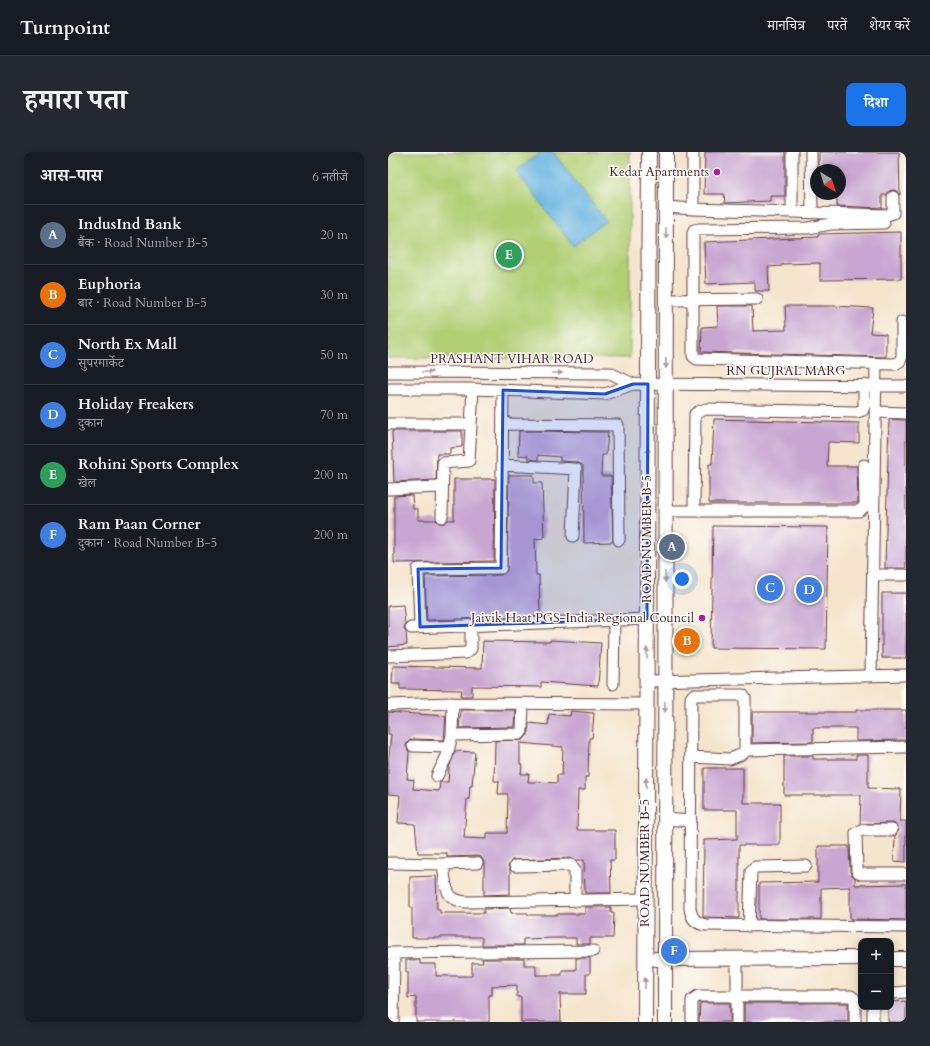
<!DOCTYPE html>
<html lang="hi">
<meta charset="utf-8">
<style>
body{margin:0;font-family:Cardo,"Noto Serif Devanagari",serif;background:#242831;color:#f1f3f6}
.controls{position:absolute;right:12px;bottom:12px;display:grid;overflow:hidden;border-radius:8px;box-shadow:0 2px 10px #0003}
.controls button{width:36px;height:36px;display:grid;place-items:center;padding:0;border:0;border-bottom:1px solid #363941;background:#171b24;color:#f1f3f6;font:20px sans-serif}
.compass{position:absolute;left:422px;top:12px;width:36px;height:36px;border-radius:50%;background:#171b24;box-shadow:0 2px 10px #0003;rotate:142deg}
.you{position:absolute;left:294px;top:427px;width:14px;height:14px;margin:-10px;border:3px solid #fff;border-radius:50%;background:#1a73e8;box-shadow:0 0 0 6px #1a73e833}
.badge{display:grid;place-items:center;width:26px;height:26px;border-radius:50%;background:#1a73e8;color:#fff;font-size:13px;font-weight:700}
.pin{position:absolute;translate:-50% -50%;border:2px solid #fff;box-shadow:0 1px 4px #0006}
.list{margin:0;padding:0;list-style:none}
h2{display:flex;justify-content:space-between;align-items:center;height:52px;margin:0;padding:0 16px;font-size:17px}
h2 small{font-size:13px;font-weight:400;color:#9ea1a6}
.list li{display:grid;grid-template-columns:26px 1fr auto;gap:12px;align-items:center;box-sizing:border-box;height:60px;padding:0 16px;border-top:1px solid #363941}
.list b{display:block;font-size:15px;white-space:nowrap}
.list p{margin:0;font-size:13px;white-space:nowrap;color:#9ea1a6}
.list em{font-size:13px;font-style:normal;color:#9ea1a6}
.map{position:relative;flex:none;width:518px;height:870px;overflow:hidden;border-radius:8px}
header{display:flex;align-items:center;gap:24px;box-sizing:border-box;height:56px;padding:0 20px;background:#171b24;border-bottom:1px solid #363941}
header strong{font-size:19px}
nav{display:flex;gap:22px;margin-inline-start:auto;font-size:14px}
.intro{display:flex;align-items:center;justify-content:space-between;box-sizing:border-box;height:96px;padding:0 24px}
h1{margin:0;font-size:28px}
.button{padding:10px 18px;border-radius:8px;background:#1a73e8;color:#fff;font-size:14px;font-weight:700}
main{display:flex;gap:24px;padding:0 24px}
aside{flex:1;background:#171b24;border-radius:8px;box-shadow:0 2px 10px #0003}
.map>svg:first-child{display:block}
.green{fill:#b1cf75;stroke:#7e7750}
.water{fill:#67b4e1;stroke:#586a86}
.building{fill:#c8a6d2;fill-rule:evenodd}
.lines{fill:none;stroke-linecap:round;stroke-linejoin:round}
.minor-casing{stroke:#643d43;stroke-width:13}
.tertiary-casing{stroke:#643d43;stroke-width:16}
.minor{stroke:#fff;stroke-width:11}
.tertiary{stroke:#fff;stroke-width:14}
.oneway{fill:#ae9aa0}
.marked{fill:#1d4ed8;fill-opacity:0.2;stroke:#1d4ed8;stroke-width:3;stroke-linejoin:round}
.poi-dot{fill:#b5179e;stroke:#fdfcf7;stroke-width:1.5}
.labels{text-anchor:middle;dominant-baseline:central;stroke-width:3;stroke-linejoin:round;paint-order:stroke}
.poi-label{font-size:13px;fill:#4a1f2b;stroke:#fdfcf7;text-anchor:end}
.street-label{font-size:13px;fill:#4a1f2b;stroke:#fdfcf7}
</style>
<header>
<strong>Turnpoint</strong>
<nav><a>मानचित्र</a><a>परतें</a><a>शेयर करें</a></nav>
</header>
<div class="intro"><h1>हमारा पता</h1><a class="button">दिशा</a></div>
<main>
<aside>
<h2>आस-पास<small>6 नतीजे</small></h2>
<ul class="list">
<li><span class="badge" style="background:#5c6f8a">A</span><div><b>IndusInd Bank</b><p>बैंक · Road Number B-5</p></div><em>20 m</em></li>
<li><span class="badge" style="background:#e8710a">B</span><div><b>Euphoria</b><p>बार · Road Number B-5</p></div><em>30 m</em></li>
<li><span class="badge" style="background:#3f7fe0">C</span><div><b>North Ex Mall</b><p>सुपरमार्केट</p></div><em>50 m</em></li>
<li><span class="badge" style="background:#3f7fe0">D</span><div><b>Holiday Freakers</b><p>दुकान</p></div><em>70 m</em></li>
<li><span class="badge" style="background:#2e9e5b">E</span><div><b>Rohini Sports Complex</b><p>खेल</p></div><em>200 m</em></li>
<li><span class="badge" style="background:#3f7fe0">F</span><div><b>Ram Paan Corner</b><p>दुकान · Road Number B-5</p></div><em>200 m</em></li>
</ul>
</aside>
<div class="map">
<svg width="518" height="870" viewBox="0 0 518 870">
<rect width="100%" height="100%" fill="#fdfcf7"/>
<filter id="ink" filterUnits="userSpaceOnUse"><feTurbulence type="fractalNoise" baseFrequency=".025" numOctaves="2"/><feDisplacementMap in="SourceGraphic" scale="8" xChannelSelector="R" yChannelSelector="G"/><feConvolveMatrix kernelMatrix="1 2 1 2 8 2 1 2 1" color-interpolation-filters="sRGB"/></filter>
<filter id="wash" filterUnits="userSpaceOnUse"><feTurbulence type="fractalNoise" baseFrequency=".012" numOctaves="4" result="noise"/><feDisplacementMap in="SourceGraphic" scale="16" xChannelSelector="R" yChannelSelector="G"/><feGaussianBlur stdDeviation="0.9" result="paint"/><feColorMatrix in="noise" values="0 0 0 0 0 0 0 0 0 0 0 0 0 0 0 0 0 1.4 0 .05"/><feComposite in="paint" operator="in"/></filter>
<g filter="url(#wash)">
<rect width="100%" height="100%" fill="#f5e5cd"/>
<!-- green -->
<path class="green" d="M 0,0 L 242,0 L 242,206 L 0,206 Z"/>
<!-- water -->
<path class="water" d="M 153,0 L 165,0 L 218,69 L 185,94 L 128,19 Z"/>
<g id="blocks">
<!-- building -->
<path class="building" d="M 317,0 L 397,0 L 397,44 L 382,44 L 382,49 L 337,51 L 336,42 L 316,42 Z
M 431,0 L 511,0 L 512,43 L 509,39 L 505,38 L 501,39 L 498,43 L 494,43 L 494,56 L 449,54 L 449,42 L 452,42 L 452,18 L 431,18 Z
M 513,80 L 513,127 L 432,128 L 432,111 L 394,112 L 394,114 L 380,115 L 381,139 L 367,139 L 367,130 L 318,132 L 316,90 L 430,85 L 430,82 Z
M 329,154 L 364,154 L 365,179 L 398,178 L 397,154 L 446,154 L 485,156 L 482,181 L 498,182 L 498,205 L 313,200 L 314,175 L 330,174 Z
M 326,267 L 471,271 L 471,291 L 440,290 L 439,314 L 469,314 L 470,351 L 321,351 L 321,312 L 324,312 Z
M 501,267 L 518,268 L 518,416 L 497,416 Z
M 4,279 L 74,279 L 74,295 L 62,296 L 62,302 L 49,302 L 48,328 L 6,330 Z
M 131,279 L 220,280 L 218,303 L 214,303 L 213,324 L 223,324 L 225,390 L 196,391 L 195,313 L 188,310 L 172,309 L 172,305 L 150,303 L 150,308 L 140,307 L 140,304 L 130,303 Z
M 121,323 L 146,323 L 146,331 L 154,331 L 156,386 L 147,387 L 148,423 L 151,423 L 152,464 L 39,468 L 37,424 L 113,423 L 119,419 Z
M 66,327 L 107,327 L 106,409 L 6,411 L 6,344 L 24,343 L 25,357 L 30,357 L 30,368 L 48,368 L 51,371 L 57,371 L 60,368 L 66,368 Z
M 325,374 L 440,375 L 438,497 L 323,496 Z
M 494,441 L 518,441 L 518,506 L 494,506 Z
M 15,453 L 17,472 L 16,477 L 18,480 L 19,493 L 0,495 L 0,454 Z
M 162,488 L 213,491 L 210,534 L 153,530 L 153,535 L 84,534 L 84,544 L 73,544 L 74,538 L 12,537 L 12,532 L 4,532 L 5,514 L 94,516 L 95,489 L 162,490 Z
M 73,558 L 128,558 L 127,575 L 71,576 Z
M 468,558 L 518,558 L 518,588 L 468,589 L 468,576 L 425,576 L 425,590 L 364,591 L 364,560 L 468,560 Z
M 183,559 L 206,561 L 204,586 L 201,586 L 200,625 L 197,625 L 197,638 L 190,638 L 189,678 L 227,678 L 227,708 L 222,708 L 223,741 L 197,741 L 196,708 L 187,708 L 183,706 L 124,708 L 120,714 L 122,718 L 122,742 L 96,743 L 96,710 L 93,705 L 89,704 L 59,705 L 59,701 L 30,701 L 27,672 L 10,671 L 12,643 L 0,642 L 0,616 L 3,582 L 0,582 L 0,560 L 58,564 L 56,588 L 25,587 L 22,588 L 19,591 L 18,594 L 21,600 L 19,627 L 26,628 L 25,637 L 51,639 L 52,630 L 60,630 L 61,616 L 67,599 L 87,600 L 84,634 L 82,634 L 81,647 L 79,647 L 76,686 L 99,687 L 99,681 L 119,681 L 120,642 L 110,642 L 111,629 L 106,629 L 107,589 L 135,588 L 140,583 L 141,571 L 160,573 L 161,562 L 182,564 ZM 132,591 L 175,595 L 174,623 L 169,623 L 169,631 L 140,630 L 141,622 L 133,622 L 134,612 L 132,612 Z
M 468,603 L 480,603 L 480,636 L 513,637 L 512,669 L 518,669 L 518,710 L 506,709 L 507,684 L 511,678 L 508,672 L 504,671 L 472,672 L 473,643 L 396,643 L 396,604 L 425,604 L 425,607 L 468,607 Z
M 316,616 L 355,616 L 355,651 L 392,651 L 392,693 L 351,693 L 351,766 L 315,765 L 316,688 L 349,687 L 349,658 L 316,658 Z
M 430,694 L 461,694 L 462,719 L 463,722 L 467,726 L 467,733 L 518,732 L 518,768 L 462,767 L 462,735 L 433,736 L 433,767 L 371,767 L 371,731 L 430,730 Z
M 48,724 L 49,758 L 52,758 L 52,761 L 96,761 L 96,757 L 122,756 L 123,761 L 140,761 L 140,763 L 170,763 L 170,762 L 197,762 L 197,755 L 223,755 L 223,761 L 226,761 L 225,786 L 202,786 L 202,792 L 188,792 L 188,786 L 167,786 L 135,787 L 135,793 L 94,793 L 94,786 L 92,785 L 52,785 L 52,786 L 24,786 L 24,755 L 22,755 L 22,725 Z
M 188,806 L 202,806 L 202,822 L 198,822 L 198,842 L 172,842 L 173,870 L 133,870 L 133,845 L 129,845 L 129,833 L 104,834 L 104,843 L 101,843 L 101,870 L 28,870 L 28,845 L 20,846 L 20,820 L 18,820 L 18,808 L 32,808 L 32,812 L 48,812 L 48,824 L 84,824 L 84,811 L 95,811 L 94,807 L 136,807 L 136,813 L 148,813 L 148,823 L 174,823 L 174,818 L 188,818 Z
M 518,849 L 518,870 L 500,870 L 500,855 L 503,855 L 503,850 Z
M 312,851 L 342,851 L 342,870 L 311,870 Z
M 356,851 L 460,851 L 460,870 L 356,870 Z"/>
</g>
</g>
<g filter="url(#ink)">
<use href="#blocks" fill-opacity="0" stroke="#643d43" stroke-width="1"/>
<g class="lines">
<!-- minor casing -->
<g class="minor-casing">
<path id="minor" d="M 404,0 L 404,60 L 499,63 L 505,61 L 505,45
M 423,0 L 424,60
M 278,55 L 305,57 L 305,0
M 305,57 L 404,60
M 496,71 L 443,72 L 420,76 L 311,77 L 306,78 L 305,81 L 305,204 L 309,207 L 507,212 L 512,209 L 514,204 L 514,170
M 278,148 L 369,147
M 0,220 L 222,221 L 245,232
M 0,237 L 85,237 L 217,242 L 245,232 L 518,234
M 488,260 L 518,261
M 0,272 L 83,272
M 115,272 L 230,273 L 231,388
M 114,313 L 188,317 L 185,384
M 0,337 L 54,335
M 277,359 L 471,359 L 476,355 L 477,351 L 476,313
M 306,359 L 307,262 L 310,260 L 318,257 L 469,260 L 475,258 L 476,254 L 476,233
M 54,365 L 55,311 L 81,309 L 85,237
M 485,423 L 518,423
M 32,475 L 30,417 L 113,416 L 115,238
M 23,476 L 259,467
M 0,504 L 78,501 L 83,497 L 83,473
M 483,523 L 488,212
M 259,529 L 518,523
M 225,532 L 226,469
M 0,553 L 65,551 L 258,552
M 64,583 L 132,582 L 134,579 L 135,552
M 25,594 L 61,595
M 518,595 L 359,598 L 357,595 L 357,546 L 355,543 L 305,543 L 303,546 L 302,756 C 303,766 308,772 318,773 L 518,775
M 303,605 L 342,607 L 352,603 L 359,598
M 49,624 L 59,604 L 64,583 L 65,551
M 277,667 L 303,669
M 504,678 L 474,678 L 468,681 L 469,719 L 473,722 L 518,722
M 0,711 L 55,712 C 58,731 55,748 78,750 L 257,747
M 55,712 L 89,711
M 127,714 L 183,713 L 187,719 L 187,749
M 361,774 L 363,719 L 367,715 L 418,714
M 0,801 L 205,799
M 349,807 L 349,870
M 506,841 L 518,840
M 5,870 L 6,801
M 304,870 L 304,848 L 310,844 L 463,844 L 467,847 L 467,870
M 485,870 L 485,855"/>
</g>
<!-- tertiary casing -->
<g class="tertiary-casing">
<path id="tertiary" d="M 268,807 L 473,806
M 503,807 L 518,807
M 257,870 L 261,0
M 277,870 L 278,0"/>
</g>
<!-- minor -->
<use href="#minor" class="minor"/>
<!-- tertiary -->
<use href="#tertiary" class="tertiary"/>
</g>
<!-- one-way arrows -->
<defs><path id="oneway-solid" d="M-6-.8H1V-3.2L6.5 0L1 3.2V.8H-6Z"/></defs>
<g class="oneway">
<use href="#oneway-solid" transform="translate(278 81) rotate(90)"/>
<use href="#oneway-solid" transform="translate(278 211) rotate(90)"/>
<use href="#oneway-solid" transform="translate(39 220)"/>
<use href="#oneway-solid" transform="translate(169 221)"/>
<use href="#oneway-solid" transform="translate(260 301) rotate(-90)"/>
<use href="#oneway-solid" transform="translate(277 425) rotate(90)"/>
<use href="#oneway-solid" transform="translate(259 501) rotate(-90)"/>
<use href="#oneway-solid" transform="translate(277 555) rotate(90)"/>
<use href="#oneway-solid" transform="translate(258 631) rotate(-89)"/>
<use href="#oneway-solid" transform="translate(257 831) rotate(-90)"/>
</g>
</g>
<!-- marked area -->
<path class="marked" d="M 245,232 L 260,232 L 259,467 L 32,475 L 30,417 L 113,416 L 115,238 L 217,242 Z"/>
<!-- markers -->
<g class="poi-dot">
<circle cx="329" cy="20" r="4"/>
<circle cx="314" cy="466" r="4"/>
</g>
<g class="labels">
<!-- poi labels -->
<g class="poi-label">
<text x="321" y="20">Kedar Apartments</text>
<text x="306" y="466">Jaivik Haat PGS-India Regional Council</text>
</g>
<!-- street labels -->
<g class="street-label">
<text x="124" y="207">PRASHANT VIHAR ROAD</text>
<text x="398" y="219">RN GUJRAL MARG</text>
<text transform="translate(259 387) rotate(-90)">ROAD NUMBER B-5</text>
<text transform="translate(257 711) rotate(-90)">ROAD NUMBER B-5</text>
</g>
</g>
</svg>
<div class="controls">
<button>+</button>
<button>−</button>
</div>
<svg class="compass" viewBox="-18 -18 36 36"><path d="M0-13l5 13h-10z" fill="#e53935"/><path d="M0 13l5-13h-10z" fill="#9ea1a6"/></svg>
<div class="you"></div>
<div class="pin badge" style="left:284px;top:395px;background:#5c6f8a">A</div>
<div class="pin badge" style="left:299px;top:489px;background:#e8710a">B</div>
<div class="pin badge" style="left:382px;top:436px;background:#3f7fe0">C</div>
<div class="pin badge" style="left:421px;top:438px;background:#3f7fe0">D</div>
<div class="pin badge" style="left:121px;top:103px;background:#2e9e5b">E</div>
<div class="pin badge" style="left:286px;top:799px;background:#3f7fe0">F</div>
</div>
</main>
